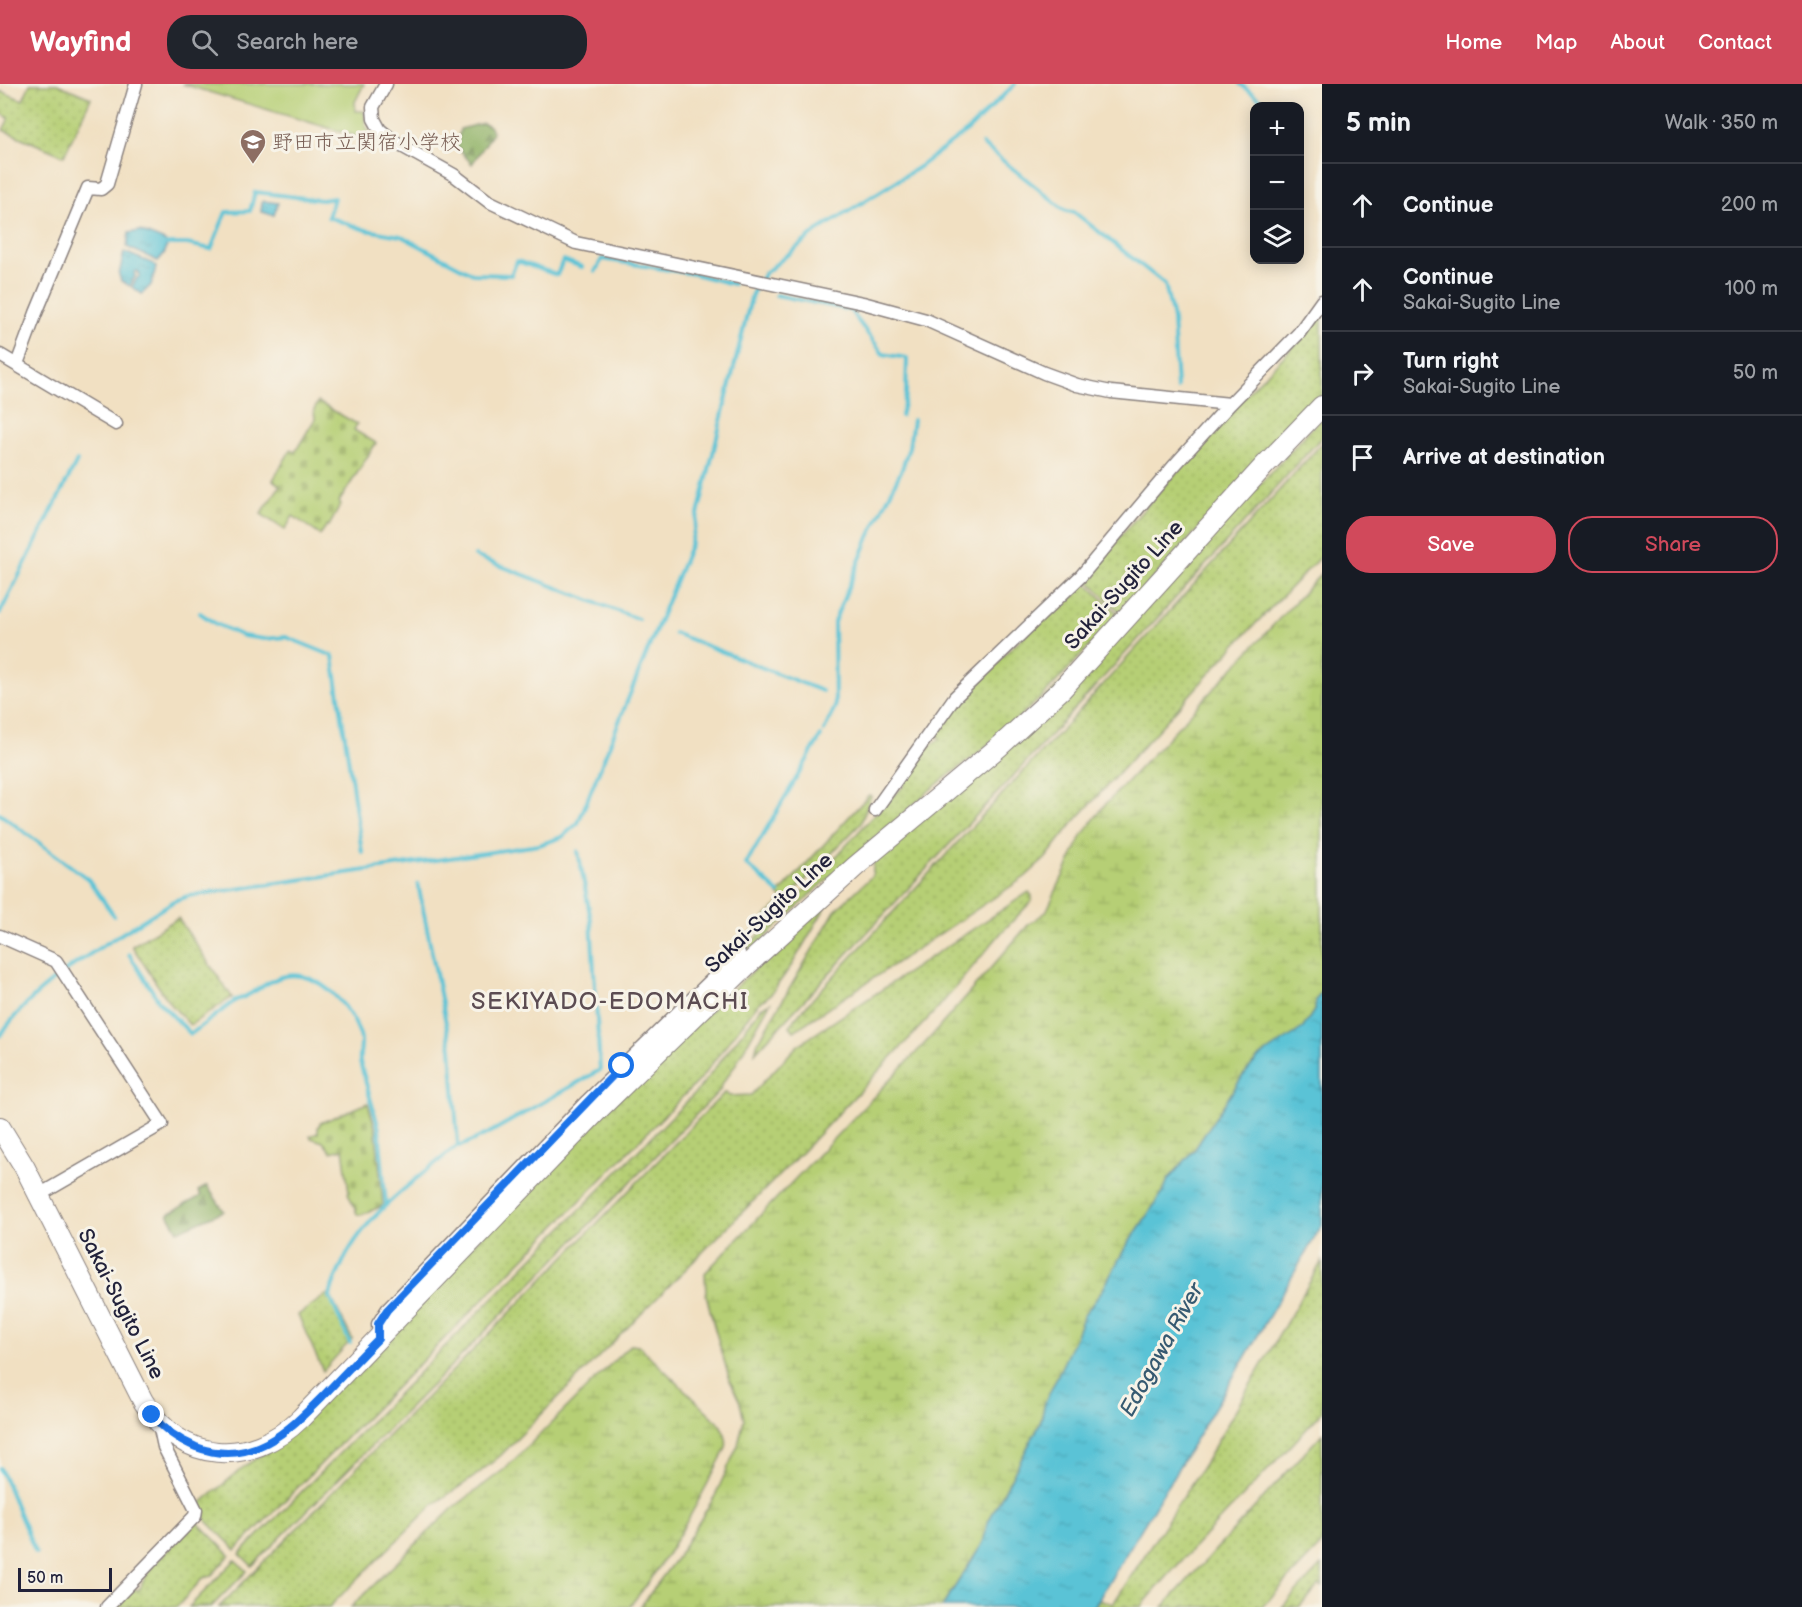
<!DOCTYPE html>
<meta charset="utf-8">
<style>
body{margin:0;font-family:"Balsamiq Sans","Klee One",sans-serif;background:#20242c;color:#f1f3f6}
.controls{position:absolute;right:18px;top:18px;display:grid;overflow:hidden;border-radius:12px;box-shadow:0 3px 15px #0003}
.controls button{width:54px;height:54px;display:grid;place-items:center;padding:0;border:0;border-bottom:2px solid #363941;background:#171b24;color:#f1f3f6;font:30px sans-serif}
.scale{position:absolute;left:18px;bottom:15px;width:94px;box-sizing:border-box;padding-left:6px;border:3px solid #22223b;border-top:0;font-size:16px;line-height:21px;white-space:nowrap;color:#22223b;-webkit-text-stroke:4px #f7f3e8;paint-order:stroke}
.stop{position:absolute;width:18px;height:18px;margin:-14px;border:4px solid #1a73e8;border-radius:50%;background:#fff}
.stop.end{background:#1a73e8;border-color:#fff;box-shadow:0 2px 6px #0008}
.list{margin:0;padding:0;list-style:none}
h2{display:flex;justify-content:space-between;align-items:center;height:78px;margin:0;padding:0 24px;font-size:26px}
h2 small{font-size:20px;font-weight:400;color:#9ea1a6}
.list li{display:grid;grid-template-columns:39px 1fr auto;gap:18px;align-items:center;box-sizing:border-box;height:84px;padding:0 24px;border-top:2px solid #363941}
.list b{display:block;font-size:22px;white-space:nowrap}
.list p{margin:0;font-size:20px;white-space:nowrap;color:#9ea1a6}
.list em{font-size:20px;font-style:normal;color:#9ea1a6}
.actions{display:flex;gap:12px;padding:18px 24px}
.actions a{flex:1;padding:14px 0;border:2px solid #d1495b;border-radius:24px;text-align:center;font-size:21px;color:#d1495b}
.actions .main{background:#d1495b;color:#fff}
.icon{flex:none;width:33px;height:33px;fill:none;stroke:currentColor;stroke-width:2;stroke-linecap:round;stroke-linejoin:round}
.map{position:relative;flex:none;width:1322px;height:1523px;overflow:hidden}
header{display:flex;align-items:center;gap:36px;box-sizing:border-box;height:84px;padding:0 30px;background:#d1495b;color:#fff}
header strong{font-size:28px}
nav{display:flex;gap:33px;margin-inline-start:auto;font-size:21px}
.search{width:420px;height:54px;background:#20242c;display:flex;align-items:center;gap:15px;box-sizing:border-box;padding:0 21px;border-radius:24px;color:#9ea1a6;font-size:22px}
main{display:flex}
aside{flex:1;background:#171b24}
.map>svg:first-child{display:block}
.grass{fill:url(#grass-dots);stroke:#6c7858;stroke-width:1.5}
.forest{fill:url(#forest-firs);stroke:#596a50;stroke-width:1.5}
.wetland{fill:url(#wetland-marsh);stroke:#6c7858;stroke-width:1.5}
.cemetery{fill:url(#cemetery-stones);stroke:#6c7858;stroke-width:1.5}
.pitch{fill:#b6cf74;stroke:#6c7858;stroke-width:1.5}
.water{fill:url(#water-ripples);stroke:#3e7288;stroke-width:1.5}
.lines{fill:none;stroke-linecap:round;stroke-linejoin:round}
.stream{stroke:#5ac3d6;stroke-width:4}
.street-casing{stroke:#8a817e;stroke-width:15}
.primary-casing{stroke:#8a817e;stroke-width:22}
.street{stroke:#fff;stroke-width:12}
.primary{stroke:#fff;stroke-width:20}
.route{stroke:#1a73e8;stroke-width:8}
.labels{text-anchor:middle;dominant-baseline:central;stroke-width:6;stroke-linejoin:round;paint-order:stroke}
.education-label{font-size:21px;fill:#785e54;stroke:#f7f3e8;text-anchor:start}
.street-label{font-size:21px;fill:#22223b;stroke:#f7f3e8}
.water-label{font-size:22px;font-style:italic;fill:#365a71;stroke:#f7f3e8}
.quarter-label{font-size:24px;letter-spacing:1.5px;fill:#5c4c52;stroke:#f7f3e8}
</style>
<header>
<strong>Wayfind</strong>
<div class="search"><svg class="icon" aria-label="search" viewBox="0 0 24 24"><circle cx="10" cy="10" r="6"/><path d="M15 15l6 6"/></svg>Search here</div>
<nav><a>Home</a><a>Map</a><a>About</a><a>Contact</a></nav>
</header>
<main>
<div class="map">
<svg width="1322" height="1523" viewBox="0 0 1322 1523">
<defs>
<pattern id="grass-dots" width="8" height="8" patternUnits="userSpaceOnUse" patternTransform="scale(1.5)"><rect width="8" height="8" fill="#b6cf74"/><path d="M2 2h.1M6 6h.1" fill="none" stroke="#9cb165" stroke-width="1.8" stroke-linecap="round"/></pattern>
<pattern id="forest-firs" width="22" height="20" patternUnits="userSpaceOnUse" patternTransform="scale(1.5)"><rect width="22" height="20" fill="#90b266"/><path d="M5 1l3.5 6h-7zM16 11l3.5 6h-7z" fill="#759055"/></pattern>
<pattern id="wetland-marsh" width="20" height="14" patternUnits="userSpaceOnUse" patternTransform="scale(1.5)"><rect width="20" height="14" fill="#b6cf74"/><path d="M1 5h8M5 5V1M11 12h8M15 12V8" fill="none" stroke="#9cb165"/></pattern>
<pattern id="cemetery-stones" width="16" height="16" patternUnits="userSpaceOnUse" patternTransform="scale(1.5)"><rect width="16" height="16" fill="#b6cf74"/><path d="M2 7V4a2 2 0 0 1 4 0v3zM10 15v-3a2 2 0 0 1 4 0v3z" fill="#9cb165"/></pattern>
<pattern id="water-ripples" width="26" height="14" patternUnits="userSpaceOnUse" patternTransform="scale(1.5)"><rect width="26" height="14" fill="#5ac3d6"/><path d="M2 4q2-2 4 0t4 0M15 11q2-2 4 0t4 0" fill="none" stroke="#4ea7b9"/></pattern>
</defs>
<rect width="100%" height="100%" fill="#f7f3e8"/>
<filter id="ink" filterUnits="userSpaceOnUse"><feTurbulence type="fractalNoise" baseFrequency=".0167" numOctaves="2"/><feDisplacementMap in="SourceGraphic" scale="12" xChannelSelector="R" yChannelSelector="G"/><feConvolveMatrix kernelMatrix="1 2 1 2 8 2 1 2 1" color-interpolation-filters="sRGB"/></filter>
<filter id="wash" filterUnits="userSpaceOnUse"><feTurbulence type="fractalNoise" baseFrequency=".008" numOctaves="4" result="noise"/><feDisplacementMap in="SourceGraphic" scale="24" xChannelSelector="R" yChannelSelector="G"/><feGaussianBlur stdDeviation="1.35" result="paint"/><feColorMatrix in="noise" values="0 0 0 0 0 0 0 0 0 0 0 0 0 0 0 0 0 1.4 0 .05"/><feComposite in="paint" operator="in"/></filter>
<g filter="url(#wash)">
<rect width="100%" height="100%" fill="#f1e0c2"/>
<!-- grass -->
<path class="grass" d="M 30,0 L 57,0 L 91,14 L 64,72 L 3,46 L 9,34 L 0,29 L 0,7 L 23,16 Z
M 1322,226 L 1322,311 L 1121,529 L 1085,493 C 1135,435 1185,378 1236,321 C 1265,289 1299,262 1322,226 Z
M 1322,333 L 1322,353 L 1040,663 L 755,969 L 757,960 L 835,827 L 872,792 L 875,772 L 1160,508 Z
M 1322,359 L 1322,471 L 1238,558 L 1073,739 L 1045,775 L 1025,793 L 794,947 L 790,942 L 795,934 L 1070,637 Z
M 1083,496 L 1119,531 L 1043,612 L 977,670 L 930,706 L 817,805 L 613,995 L 811,800 L 875,730 L 905,701 L 900,696 L 923,667 L 940,655 L 935,649 L 968,605 Z
M 869,711 L 871,712 L 861,739 L 754,849 L 749,851 L 783,815 L 778,811 Z
M 1029,808 L 1032,812 L 1031,818 L 1001,849 L 937,925 L 803,1067 L 500,1372 L 474,1393 L 434,1420 L 329,1523 L 219,1523 L 497,1242 L 725,1008 L 729,1012 L 751,1011 L 797,962 Z
M 834,813 L 825,824 L 791,882 L 771,910 L 757,921 L 701,994 L 236,1466 L 202,1432 L 204,1429 L 199,1421 L 246,1381 L 265,1369 L 669,964 Z
M 178,834 L 232,913 L 190,941 L 168,917 L 132,862 Z
M 770,919 L 734,983 L 720,1003 L 721,1005 L 465,1268 L 252,1482 L 240,1470 L 698,1006 L 761,924 Z
M 1322,1177 L 1322,1328 C 1263,1394 1198,1454 1141,1523 L 1094,1523 L 1099,1515 L 1113,1520 L 1206,1377 Z
M 329,1209 L 352,1255 L 323,1287 L 298,1231 Z
M 1322,1350 L 1322,1460 L 1262,1523 L 1163,1523 Z
M 196,1437 L 230,1471 L 211,1492 L 203,1494 L 177,1523 L 114,1523 L 133,1503 L 138,1507 L 151,1483 Z
M 235,1476 L 247,1487 L 211,1523 L 189,1523 Z
M 1322,1481 L 1322,1503 L 1319,1501 L 1299,1523 L 1282,1523 Z"/>
<!-- forest -->
<path class="forest" d="M 483,39 L 489,42 L 493,49 L 472,80 L 457,63 L 460,45 Z
M 207,1102 L 224,1127 L 178,1147 L 168,1130 L 201,1112 L 198,1107 Z"/>
<!-- wetland -->
<path class="wetland" d="M 1322,489 L 1322,907 L 1316,916 L 1315,925 L 1303,944 L 1258,974 L 1242,993 L 1195,1065 L 1168,1096 L 1163,1108 L 1124,1166 L 1102,1207 L 1084,1231 L 1075,1254 L 1045,1319 L 1040,1340 L 988,1438 L 983,1459 L 942,1523 L 640,1523 L 678,1472 L 715,1412 L 738,1361 L 744,1336 L 740,1318 L 730,1297 L 713,1238 L 706,1210 L 705,1189 L 929,955 L 1029,840 L 1046,828 L 1083,750 L 1104,722 Z
M 630,1261 L 639,1262 L 718,1338 C 724,1347 728,1353 726,1364 C 698,1419 668,1476 629,1523 L 351,1523 L 453,1424 L 506,1384 Z"/>
<!-- cemetery -->
<path class="cemetery" d="M 318,318 L 357,340 L 354,346 L 376,359 L 339,418 L 341,420 L 329,442 L 327,441 L 320,451 L 293,432 L 285,446 L 261,430 L 280,402 L 273,396 L 291,365 L 295,368 L 315,335 L 314,326 Z
M 368,1019 L 376,1047 L 383,1122 L 360,1131 L 357,1130 L 348,1109 L 349,1108 L 343,1065 L 331,1068 L 323,1058 L 311,1054 L 310,1052 L 318,1049 L 318,1043 L 320,1039 Z"/>
<!-- pitch -->
<path class="pitch" d="M 182,0 L 364,0 L 355,18 L 356,27 L 364,27 L 366,43 L 374,54 L 372,57 Z"/>
<!-- water -->
<path class="water" d="M 264,117 L 278,119 L 274,131 L 261,128 L 262,119 Z
M 140,147 L 165,157 C 170,164 163,172 158,177 L 127,163 L 129,149 Z
M 124,168 L 154,180 L 156,183 L 151,201 L 142,210 L 132,203 L 137,194 L 140,192 L 138,187 L 134,188 L 135,192 L 130,202 L 121,197 L 119,191 Z
M 1322,907 L 1322,1141 L 1243,1277 L 1094,1523 L 942,1523 L 983,1459 L 988,1438 L 1040,1340 L 1045,1319 L 1075,1254 L 1084,1231 L 1102,1207 L 1124,1166 L 1163,1108 L 1168,1096 L 1195,1065 L 1242,993 L 1258,974 L 1303,944 L 1315,925 L 1316,916 Z"/>
<g class="lines">
<!-- stream -->
<path class="stream" d="M 1240,0 L 1269,22
M 982,60 L 1066,127 L 1074,128 L 1165,200 L 1173,235 L 1177,304
M 167,160 L 187,160 L 211,165 L 226,128 L 250,127 L 255,108 L 322,116 L 334,114 L 328,133 L 366,146 L 401,152 L 473,190 L 511,191 L 517,177 L 557,191 L 563,176 L 582,183
M 595,188 L 602,175 L 694,190 L 733,200
M 776,211 L 850,226 L 883,270 L 907,274 L 906,311 L 901,332
M 475,472 L 638,535
M 0,529 L 77,377
M 200,529 L 216,540 L 243,552 L 264,555 L 286,553 L 333,572 L 362,768
M 674,549 L 822,607
M 824,647 L 835,623 L 834,538 L 869,453 L 902,385 L 909,363 L 913,336
M 0,730 L 88,795 L 114,832
M 779,809 L 746,780 L 821,652
M 129,870 L 160,919 L 191,950 L 236,916 C 252,912 265,898 281,893 C 316,883 350,921 360,951 C 363,959 359,969 360,978 L 379,1045 L 386,1121
M 0,952 C 37,895 117,854 174,817 L 188,812 L 539,761 L 562,753 L 578,739 L 691,459 L 752,210 L 765,189 L 817,147 L 919,83 L 967,47 L 1015,0
M 458,1061 L 461,1062 L 489,1049 L 600,986 L 591,836 L 578,767
M 350,1259 L 330,1213 C 331,1204 335,1195 339,1187 C 361,1132 414,1098 458,1061 L 451,964 L 418,800
M 0,1384 L 36,1469"/>
</g>
</g>
<g filter="url(#ink)">
<g class="lines">
<!-- street casing -->
<g class="street-casing">
<path id="street" d="M 386,0 L 373,23 L 374,35 L 380,46 L 398,60 L 454,91 L 488,117 L 576,159 L 863,219 L 926,236 L 1044,289 L 1077,301 L 1111,308 L 1230,320
M 0,271 L 116,340
M 17,280 L 36,229 L 88,104 L 101,105 L 107,100 L 136,0
M 875,726 L 955,613 L 1081,492 L 1173,383 L 1230,320 L 1299,249 L 1322,217
M 0,852 L 56,877 L 162,1040 L 39,1111
M 379,1255 L 378,1240 L 387,1226 L 587,1017 L 739,869
M 107,1523 L 195,1432 L 196,1426 L 164,1363 L 159,1340"/>
</g>
<!-- primary casing -->
<g class="primary-casing">
<path id="primary" d="M 0,1043 L 25,1084 L 143,1317 C 181,1380 250,1384 301,1334 L 599,1025 L 746,882 L 856,782 L 1000,662 L 1061,606 L 1264,382 L 1322,322"/>
</g>
<!-- street -->
<use href="#street" class="street"/>
<!-- primary -->
<use href="#primary" class="primary"/>
</g>
</g>
<g class="lines" filter="url(#ink)">
<!-- route -->
<path class="route" d="M 152,1331 C 164,1346 179,1356 196,1363 C 252,1384 288,1347 324,1311 C 342,1292 360,1273 378,1255 L 378,1240 L 387,1226 L 622,982"/>
</g>
<!-- icons -->
<defs>
<g id="school-pin" transform="scale(1.35)"><path d="M0 17L-7.5 6A9.5 9.5 0 1 1 7.5 6Z" fill="#8d6e63" stroke="#f7f3e8"/><path d="M0-5L7-2L0 1L-7-2ZM-4 1L0 2.5L4 1V4Q0 6-4 4Z" fill="#fff"/></g>
</defs>
<g fill-rule="evenodd">
<use href="#school-pin" x="253" y="58"/>
</g>
<g class="labels">
<!-- education labels -->
<g class="education-label">
<text x="272" y="58">野田市立関宿小学校</text>
</g>
<!-- street labels -->
<g class="street-label">
<text transform="translate(1124 501) rotate(-48)">Sakai-Sugito Line</text>
<text transform="translate(769 829) rotate(-43)">Sakai-Sugito Line</text>
<text transform="translate(121 1220) rotate(63)">Sakai-Sugito Line</text>
</g>
<!-- water labels -->
<g class="water-label">
<text transform="translate(1162 1266) rotate(-61)">Edogawa River</text>
</g>
<!-- quarter labels -->
<g class="quarter-label">
<text x="610" y="917">SEKIYADO-EDOMACHI</text>
</g>
</g>
</svg>
<div class="controls">
<button>+</button>
<button>−</button>
<button><svg class="icon" aria-label="layers" viewBox="0 0 24 24"><path d="M12 4l9 5-9 5-9-5zM3 14l9 5 9-5"/></svg></button>
</div>
<div class="scale">50 m</div>
<div class="stop" style="left:622px;top:982px"></div>
<div class="stop end" style="left:152px;top:1331px"></div>
</div>
<aside>
<h2>5 min<small>Walk · 350 m</small></h2>
<ul class="list">
<li><svg class="icon" aria-label="ahead" viewBox="0 0 24 24"><path d="M12 20V5M6 11l6-6 6 6"/></svg><div><b>Continue</b></div><em>200 m</em></li>
<li><svg class="icon" aria-label="ahead" viewBox="0 0 24 24"><path d="M12 20V5M6 11l6-6 6 6"/></svg><div><b>Continue</b><p>Sakai-Sugito Line</p></div><em>100 m</em></li>
<li><svg class="icon" aria-label="right" viewBox="0 0 24 24"><path d="M7 20v-9h11M14 6l5 5-5 5"/></svg><div><b>Turn right</b><p>Sakai-Sugito Line</p></div><em>50 m</em></li>
<li><svg class="icon" aria-label="arrive" viewBox="0 0 24 24"><path d="M6 21V4h12l-3 4 3 4H6"/></svg><div><b>Arrive at destination</b></div></li>
</ul>
<div class="actions"><a class="main">Save</a><a>Share</a></div>
</aside>
</main>
